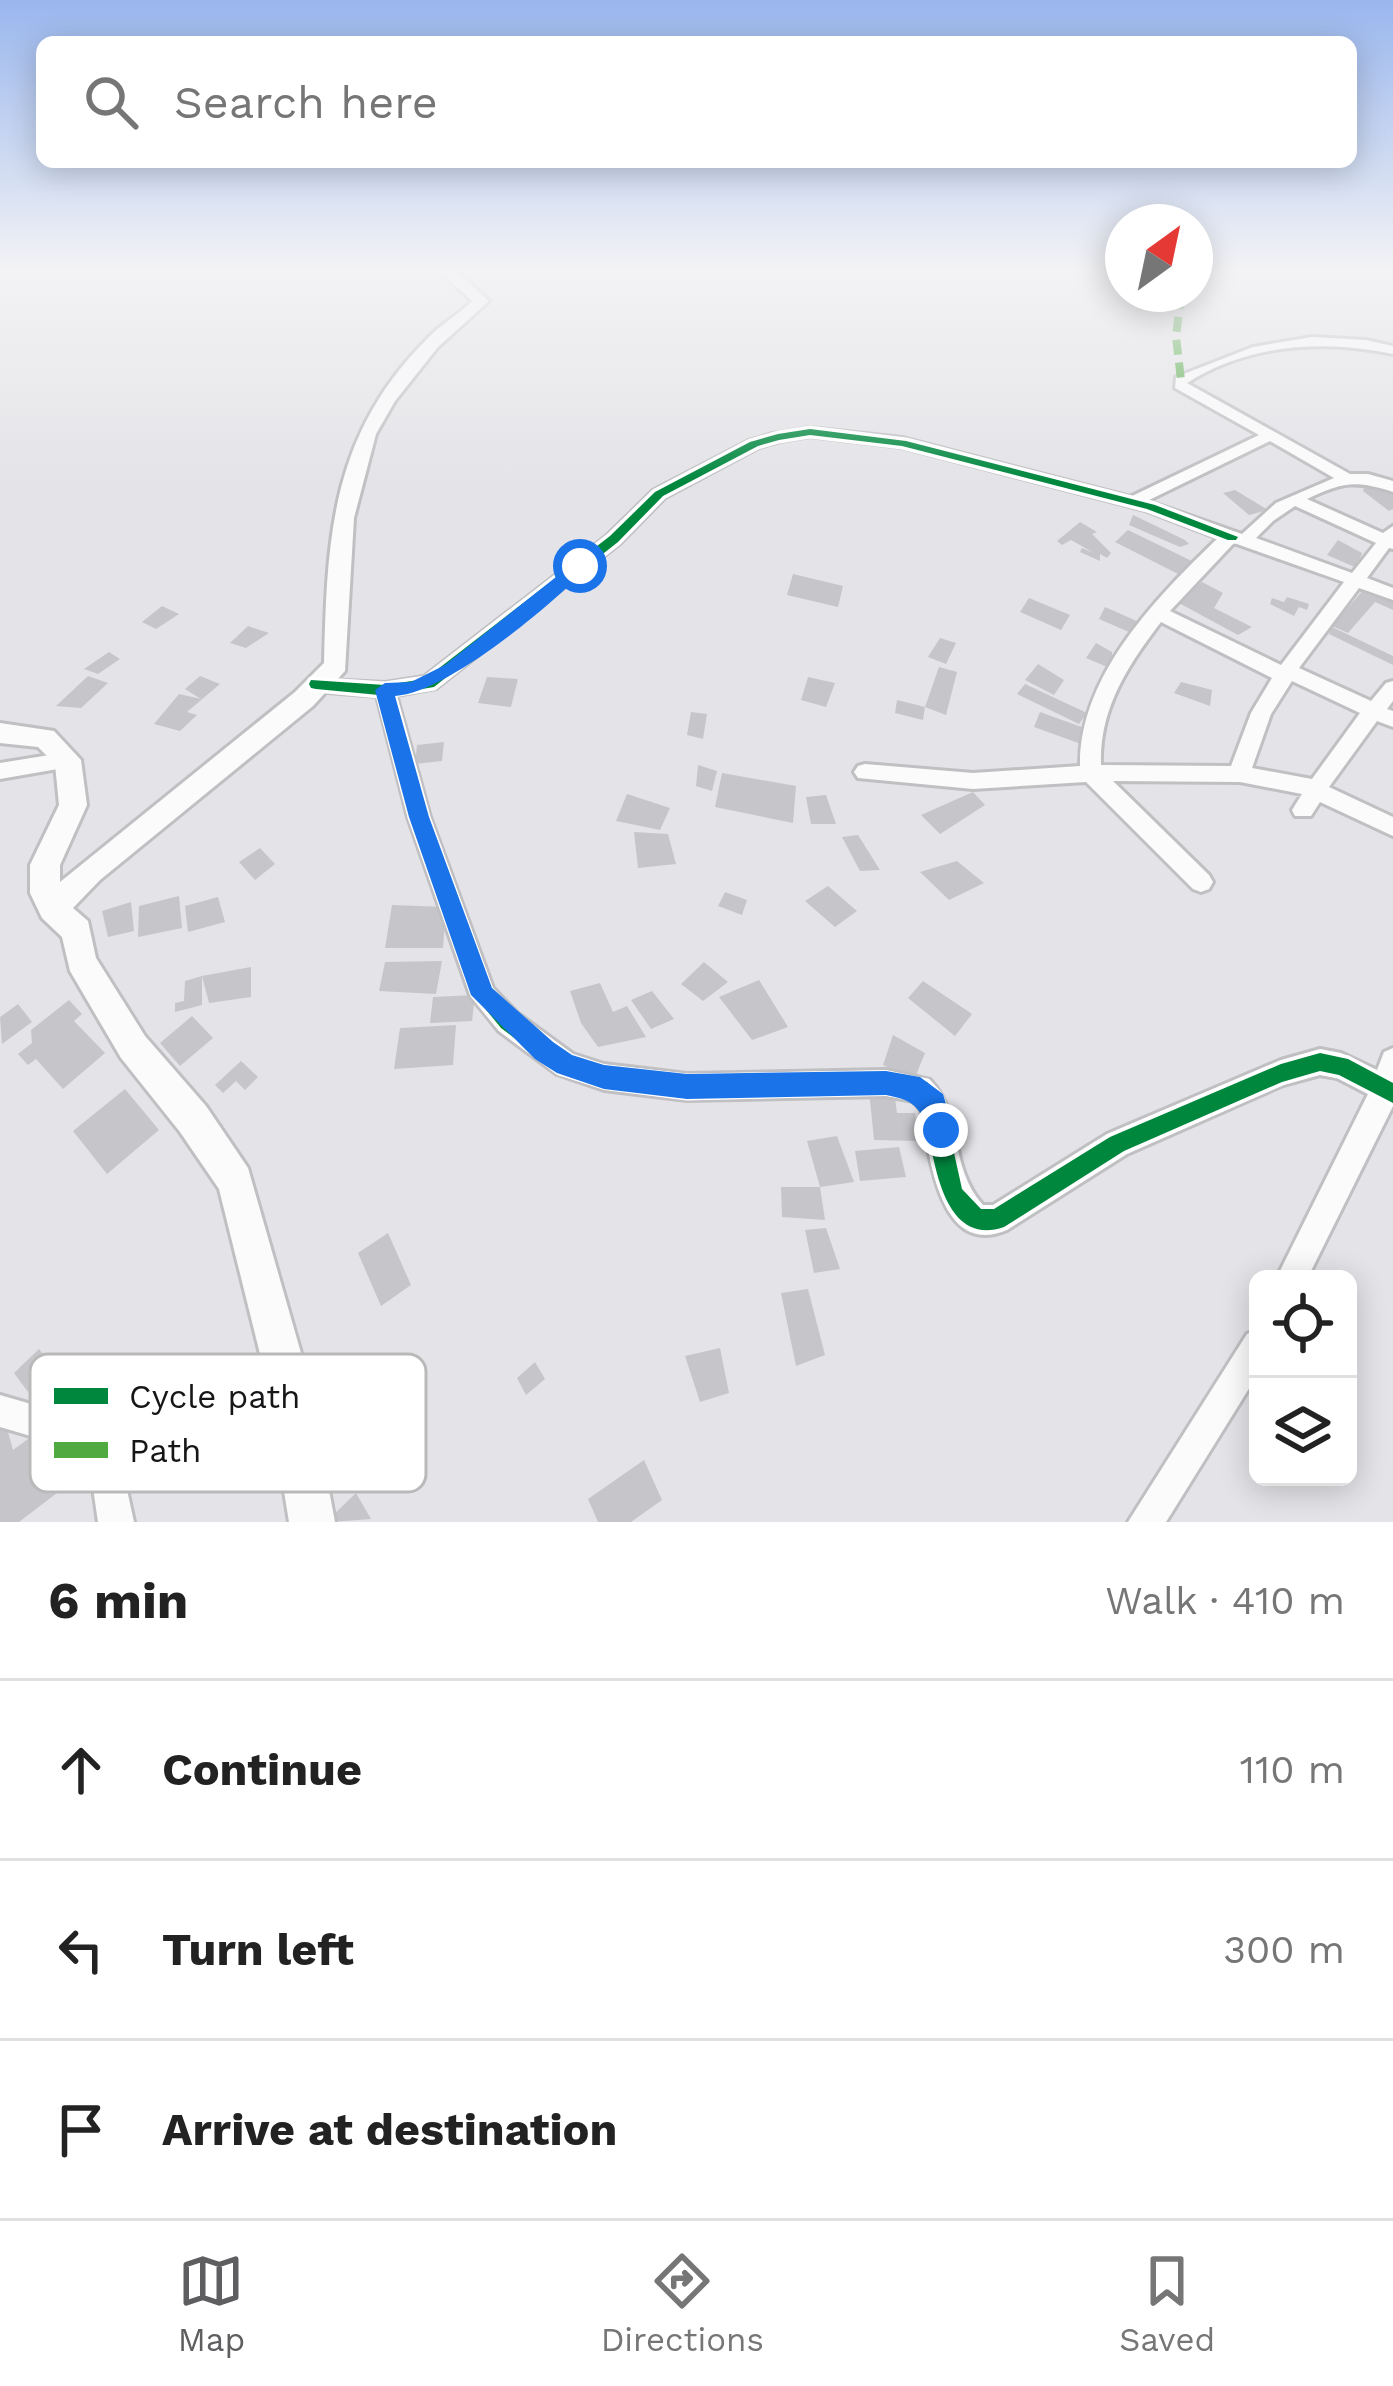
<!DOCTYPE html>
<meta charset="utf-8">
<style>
body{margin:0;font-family:"Work Sans",sans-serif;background:#f6f6f6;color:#222}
.controls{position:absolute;right:36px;bottom:36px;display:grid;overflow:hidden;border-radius:18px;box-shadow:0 6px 30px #0003}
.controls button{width:108px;height:108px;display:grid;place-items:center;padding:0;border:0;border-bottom:3px solid #e0e0e0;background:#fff;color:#222;font:60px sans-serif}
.compass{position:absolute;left:1105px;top:204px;width:108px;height:108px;border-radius:50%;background:#fff;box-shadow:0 6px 30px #0003;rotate:33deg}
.stop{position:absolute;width:36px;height:36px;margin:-27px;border:9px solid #1a73e8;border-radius:50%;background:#fff}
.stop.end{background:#1a73e8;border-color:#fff;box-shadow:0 3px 12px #0008}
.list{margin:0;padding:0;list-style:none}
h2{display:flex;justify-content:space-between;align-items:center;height:156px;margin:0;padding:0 48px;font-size:51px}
h2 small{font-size:39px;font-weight:400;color:#767676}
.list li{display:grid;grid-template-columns:78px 1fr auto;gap:36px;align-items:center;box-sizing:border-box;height:180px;padding:0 48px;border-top:3px solid #e0e0e0}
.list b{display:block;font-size:45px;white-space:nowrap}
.list em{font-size:39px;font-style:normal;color:#767676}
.icon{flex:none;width:66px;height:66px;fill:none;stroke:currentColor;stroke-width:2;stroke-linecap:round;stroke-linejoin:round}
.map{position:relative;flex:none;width:1393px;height:1522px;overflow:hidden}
.search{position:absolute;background:#fff;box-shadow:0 6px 30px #0003;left:36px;right:36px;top:36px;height:132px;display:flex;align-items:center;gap:30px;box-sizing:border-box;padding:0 42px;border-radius:18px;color:#767676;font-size:45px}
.sheet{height:696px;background:#fff}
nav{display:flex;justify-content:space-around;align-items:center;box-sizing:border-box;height:168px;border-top:3px solid #e0e0e0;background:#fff;font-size:33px;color:#767676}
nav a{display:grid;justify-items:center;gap:6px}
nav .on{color:#5e5e61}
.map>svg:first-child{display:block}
.building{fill:#c6c5c9}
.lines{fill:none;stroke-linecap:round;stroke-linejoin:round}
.minor-casing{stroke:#c0c0c3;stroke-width:6}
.tertiary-casing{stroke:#c0c0c3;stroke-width:6}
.minor{fill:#fbfbfc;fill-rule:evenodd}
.tertiary{fill:#fbfbfc;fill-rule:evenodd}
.quiet{stroke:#51a942;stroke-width:8;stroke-dasharray:15 8;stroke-linecap:butt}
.cycleway-casing{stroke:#fff;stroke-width:7}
.cycleway{fill:#00873e;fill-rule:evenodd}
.route{fill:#1a73e8}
.key{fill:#fff;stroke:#b9b9ba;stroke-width:3}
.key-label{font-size:33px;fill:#161618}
</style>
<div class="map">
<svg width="1393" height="1522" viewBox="0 0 1393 1522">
<rect width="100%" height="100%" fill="#e4e4e8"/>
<!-- building -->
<path class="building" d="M 1366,483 L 1393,494 L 1393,509 L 1389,511 L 1363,491 Z
M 1235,490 L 1268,510 L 1249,515 L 1223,493 Z
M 1133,515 L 1185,540 L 1189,544 L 1180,547 L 1129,525 Z
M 1080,522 L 1097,532 L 1092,534 L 1111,553 L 1107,558 L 1100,554 L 1100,561 L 1080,552 L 1082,548 L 1094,553 L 1071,540 L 1062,545 L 1057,541 Z
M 1128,530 L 1198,564 L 1184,577 L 1115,542 Z
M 1338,540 L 1362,553 L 1357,568 L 1327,555 Z
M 793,574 L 843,586 L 838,607 L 787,595 Z
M 1202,582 L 1223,593 L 1214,608 L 1252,627 L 1238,635 L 1177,602 Z
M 1365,588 L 1393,599 L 1393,610 L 1375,602 L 1348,633 L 1332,626 Z
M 1287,597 L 1309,604 L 1307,610 L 1299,607 L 1294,616 L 1270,604 L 1272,598 L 1284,602 Z
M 1029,598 L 1070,615 L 1061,630 L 1020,612 Z
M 162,606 L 179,614 L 156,629 L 142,622 Z
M 1105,607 L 1139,622 L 1136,635 L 1099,619 Z
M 248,626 L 269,633 L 246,648 L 230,643 Z
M 1332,627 L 1393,656 L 1393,665 L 1329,634 Z
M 940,638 L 956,643 L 946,664 L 928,657 Z
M 1096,643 L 1112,652 L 1112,669 L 1086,658 Z
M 109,652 L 120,659 L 98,674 L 84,669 Z
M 1038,664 L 1064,680 L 1054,695 L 1025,680 Z
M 939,667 L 957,672 L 946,715 L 925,707 Z
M 88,676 L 108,683 L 81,708 L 56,706 Z
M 200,676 L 220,684 L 187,712 L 197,715 L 180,731 L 154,724 L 179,694 L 201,699 L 185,689 Z
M 487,677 L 518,679 L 511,707 L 478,703 Z
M 808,677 L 835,683 L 826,707 L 801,700 Z
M 1181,682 L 1212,690 L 1210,706 L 1174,693 Z
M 1025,684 L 1087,713 L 1079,724 L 1017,694 Z
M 897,700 L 925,707 L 923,720 L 895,713 Z
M 691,712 L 707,714 L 703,739 L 687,735 Z
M 1040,712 L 1087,729 L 1081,744 L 1034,727 Z
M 444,742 L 442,761 L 415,764 L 417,745 Z
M 698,765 L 717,771 L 712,791 L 696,786 Z
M 722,773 L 796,786 L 793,823 L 715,807 Z
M 973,792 L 985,805 L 940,834 L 921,815 Z
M 627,794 L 670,808 L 660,830 L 616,821 Z
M 826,795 L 836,824 L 811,824 L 806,797 Z
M 634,832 L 668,834 L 676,864 L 638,868 Z
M 858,835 L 880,870 L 860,871 L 842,837 Z
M 260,848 L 275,864 L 255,880 L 239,862 Z
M 957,861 L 984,883 L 949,900 L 920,872 Z
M 828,886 L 857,911 L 835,927 L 805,901 Z
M 725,892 L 747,900 L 742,915 L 718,906 Z
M 179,896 L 182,928 L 138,937 L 139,906 Z
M 218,897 L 225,922 L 188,932 L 185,906 Z
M 131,902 L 134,931 L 108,937 L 102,911 Z
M 392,905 L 446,907 L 443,948 L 385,948 Z
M 442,961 L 436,994 L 379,991 L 385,962 Z
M 704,962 L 728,982 L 703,1001 L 681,984 Z
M 251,967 L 251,997 L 209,1003 L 202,976 Z
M 202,976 L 202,1005 L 175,1012 L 175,1003 L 184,1001 L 185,981 Z
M 759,980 L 788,1027 L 752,1040 L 719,997 Z
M 923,981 L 972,1014 L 955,1036 L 908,998 Z
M 600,983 L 613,1012 L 627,1006 L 646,1037 L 598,1047 L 581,1023 L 570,991 Z
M 652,991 L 674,1019 L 651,1029 L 631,1000 Z
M 475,995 L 472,1021 L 430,1023 L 433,997 Z
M 69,1000 L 82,1014 L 74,1021 L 105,1053 L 63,1089 L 36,1059 L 28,1065 L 18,1054 L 32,1043 L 31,1030 Z
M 18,1004 L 32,1022 L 2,1044 L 0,1017 Z
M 192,1016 L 213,1038 L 180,1066 L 160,1043 Z
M 456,1025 L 453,1065 L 394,1069 L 400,1028 Z
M 893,1035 L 925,1053 L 914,1080 L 883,1065 Z
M 241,1061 L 258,1077 L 245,1090 L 236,1081 L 223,1093 L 215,1085 Z
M 125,1089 L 159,1130 L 107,1174 L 73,1131 Z
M 869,1090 L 894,1091 L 897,1113 L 915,1113 L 919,1141 L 874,1140 Z
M 837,1136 L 854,1182 L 820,1187 L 807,1141 Z
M 899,1147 L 906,1177 L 860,1181 L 855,1151 Z
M 781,1187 L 820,1187 L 825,1220 L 782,1217 Z
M 826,1228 L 840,1269 L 814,1273 L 805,1230 Z
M 388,1233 L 411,1285 L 381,1306 L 358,1253 Z
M 808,1289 L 825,1355 L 796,1366 L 781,1293 Z
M 720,1348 L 729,1393 L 700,1402 L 685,1356 Z
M 39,1349 L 53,1367 L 28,1392 L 14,1373 Z
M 535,1362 L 545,1379 L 526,1395 L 517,1378 Z
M 4,1418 L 13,1450 L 32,1436 L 42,1470 L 48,1466 L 57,1493 L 19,1522 L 0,1522 L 0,1421 Z
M 644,1460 L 662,1500 L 631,1522 L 598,1522 L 588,1499 Z
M 356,1493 L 371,1519 L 330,1522 L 330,1518 Z"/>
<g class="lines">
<!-- minor casing -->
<g class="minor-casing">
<path id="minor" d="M 1312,337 L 1366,340 L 1393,346 L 1393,354 C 1324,339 1247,344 1187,383 L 1350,474 L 1368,474 L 1393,481 L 1393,492 C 1355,480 1343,482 1307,499 L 1383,533 L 1393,526 L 1393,549 L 1389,548 L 1367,578 L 1393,588 L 1393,600 L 1359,588 L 1299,668 L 1371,701 L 1386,683 L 1393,681 L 1393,701 L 1387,709 L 1393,711 L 1393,727 L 1377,721 L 1329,787 L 1393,817 L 1393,836 L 1320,802 L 1311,816 L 1295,816 L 1292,810 L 1302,794 L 1240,782 L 1113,781 L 1209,875 L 1213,882 L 1209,889 L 1201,892 L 1193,889 L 1086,782 L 973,789 L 858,778 L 854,772 L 858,766 L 865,764 L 973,773 L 1080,766 C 1079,675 1157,597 1218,538 L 1145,510 L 902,447 L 810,436 L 780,441 L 759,447 L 665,497 L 620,543 L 436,688 L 396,695 L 430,817 L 493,988 L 517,1013 L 573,1054 L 604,1064 L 687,1074 L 886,1070 L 930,1080 C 964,1116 948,1166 983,1205 L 993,1205 L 1107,1134 L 1281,1060 L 1320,1049 L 1341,1053 L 1377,1070 L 1384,1052 L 1393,1048 L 1393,1106 L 1307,1279 L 1276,1279 L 1368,1094 L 1337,1078 L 1320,1075 L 1283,1085 L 1127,1154 L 1007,1230 C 938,1259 930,1153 921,1110 L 913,1101 L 886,1096 L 687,1100 L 604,1090 L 557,1074 L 499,1031 L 470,995 L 408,817 L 377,696 L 316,691 L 309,689 L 306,684 L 309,679 L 385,683 L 424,677 L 608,535 L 653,491 L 749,441 L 773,434 L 810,428 L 902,438 L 1130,497 L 1259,435 L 1175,388 L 1176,377 L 1253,347 ZM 1270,441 L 1334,478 L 1276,503 L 1242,534 L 1147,501 ZM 1295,506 L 1376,543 L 1352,573 L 1256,538 L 1273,521 ZM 1234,543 L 1344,582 L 1281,665 L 1170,611 ZM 1161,622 L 1272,678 L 1251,713 L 1231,766 L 1101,765 C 1099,709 1128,665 1161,622 ZM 1292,681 L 1360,713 L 1312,779 L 1252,768 L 1271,714 Z
M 68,752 L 75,754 L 78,760 L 75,766 L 0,779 L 0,763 Z
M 1258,1329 L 1258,1374 L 1166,1522 L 1128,1522 L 1247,1334 Z
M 0,1395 L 79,1418 L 119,1453 L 134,1522 L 98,1522 L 91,1474 L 58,1444 L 0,1427 Z"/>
</g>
<!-- tertiary casing -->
<g class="tertiary-casing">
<path id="tertiary" d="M 437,269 L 454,269 L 489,301 L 438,347 L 395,401 L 376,434 L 354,518 L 345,671 L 313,706 L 100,880 L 73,908 L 88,921 L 96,958 L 145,1036 L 206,1106 L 248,1168 L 307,1374 L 335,1522 L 289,1522 L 265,1374 L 219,1189 L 180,1132 L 121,1058 L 70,971 L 62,937 L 42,918 L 30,893 L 30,865 L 59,805 L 55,764 L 38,747 L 0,743 L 0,723 L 54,731 L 81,760 L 87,805 L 60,865 L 60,882 L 295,692 L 324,663 C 327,533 332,433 429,337 C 442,323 459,315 472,301 Z"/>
</g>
<!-- minor -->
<use href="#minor" class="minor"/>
<!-- tertiary -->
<use href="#tertiary" class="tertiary"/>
<!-- quiet -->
<path class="quiet" d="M 1181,294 L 1176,337 L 1181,380"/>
<!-- cycleway casing -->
<g class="cycleway-casing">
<path id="cycleway" d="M 810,429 L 906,441 L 1155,505 L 1238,537 L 1236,540 L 1228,540 L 1147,509 L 902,446 L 810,435 L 779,440 L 758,446 L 663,496 L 618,542 L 434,687 L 393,694 L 427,817 L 490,990 L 515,1016 L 571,1057 L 604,1068 L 687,1077 L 886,1074 L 927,1082 L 940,1096 L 943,1103 L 962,1189 L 981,1209 L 994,1209 L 1110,1137 L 1281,1064 L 1320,1053 L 1348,1059 L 1393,1083 L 1393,1103 L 1339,1075 L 1320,1071 L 1282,1082 L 1124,1151 L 1004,1227 C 939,1249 933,1150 924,1108 L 915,1098 L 886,1092 L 687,1097 L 604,1086 L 559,1072 L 501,1028 L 474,995 L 411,817 L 379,695 L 316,689 L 311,688 L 309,684 L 311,680 L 385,685 L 425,679 L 610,536 L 655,492 L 750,442 L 778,434 Z"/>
</g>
<!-- cycleway -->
<use href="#cycleway" class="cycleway"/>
</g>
<!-- sky -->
<linearGradient id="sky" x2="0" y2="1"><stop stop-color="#99b6ed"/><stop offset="0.56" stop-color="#f3f3f5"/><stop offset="1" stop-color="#f3f3f5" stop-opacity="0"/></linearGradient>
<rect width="1393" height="482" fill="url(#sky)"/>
<!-- route -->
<path class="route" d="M 575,562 L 589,566 C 552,605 447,693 395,696 L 429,817 L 492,988 L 553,1042 L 572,1055 L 604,1065 L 687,1074 L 886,1071 L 920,1077 L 943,1094 L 954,1130 L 951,1139 L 941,1143 L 932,1139 C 920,1110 919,1101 886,1095 L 687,1099 L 604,1089 L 557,1073 L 535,1059 L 471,995 L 409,817 L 375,690 L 385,683 L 411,682 L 445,665 Z"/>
<!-- legend -->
<rect x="30" y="1354" width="396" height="138" rx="18" class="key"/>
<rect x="54" y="1388" width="54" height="16" fill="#00873e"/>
<rect x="54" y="1442" width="54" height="16" fill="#51a942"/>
<g class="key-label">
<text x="129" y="1408">Cycle path</text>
<text x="129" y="1462">Path</text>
</g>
</svg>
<div class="controls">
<button><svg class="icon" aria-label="locate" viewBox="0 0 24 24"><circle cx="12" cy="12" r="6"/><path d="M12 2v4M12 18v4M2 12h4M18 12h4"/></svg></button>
<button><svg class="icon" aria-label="layers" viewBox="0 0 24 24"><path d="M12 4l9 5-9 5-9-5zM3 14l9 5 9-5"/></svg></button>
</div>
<svg class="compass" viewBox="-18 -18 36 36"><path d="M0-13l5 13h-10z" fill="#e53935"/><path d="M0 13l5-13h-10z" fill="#767676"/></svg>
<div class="stop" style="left:580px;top:566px"></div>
<div class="stop end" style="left:941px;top:1130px"></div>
<div class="search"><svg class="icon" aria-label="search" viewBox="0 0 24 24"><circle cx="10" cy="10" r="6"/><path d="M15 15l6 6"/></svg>Search here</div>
</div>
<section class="sheet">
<h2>6 min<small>Walk · 410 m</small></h2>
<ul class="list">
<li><svg class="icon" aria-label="ahead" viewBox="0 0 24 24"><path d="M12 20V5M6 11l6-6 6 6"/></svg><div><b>Continue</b></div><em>110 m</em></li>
<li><svg class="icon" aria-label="left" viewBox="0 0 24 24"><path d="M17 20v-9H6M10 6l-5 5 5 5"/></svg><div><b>Turn left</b></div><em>300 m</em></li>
<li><svg class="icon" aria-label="arrive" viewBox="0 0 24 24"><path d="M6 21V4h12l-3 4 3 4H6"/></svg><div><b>Arrive at destination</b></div></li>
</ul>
</section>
<nav>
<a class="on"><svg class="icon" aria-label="map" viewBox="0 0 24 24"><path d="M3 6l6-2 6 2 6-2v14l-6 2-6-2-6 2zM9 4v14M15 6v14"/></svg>Map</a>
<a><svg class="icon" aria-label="directions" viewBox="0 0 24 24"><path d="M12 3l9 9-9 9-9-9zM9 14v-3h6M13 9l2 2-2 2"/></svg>Directions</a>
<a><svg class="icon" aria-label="saved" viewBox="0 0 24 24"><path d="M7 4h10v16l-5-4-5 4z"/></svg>Saved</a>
</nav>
